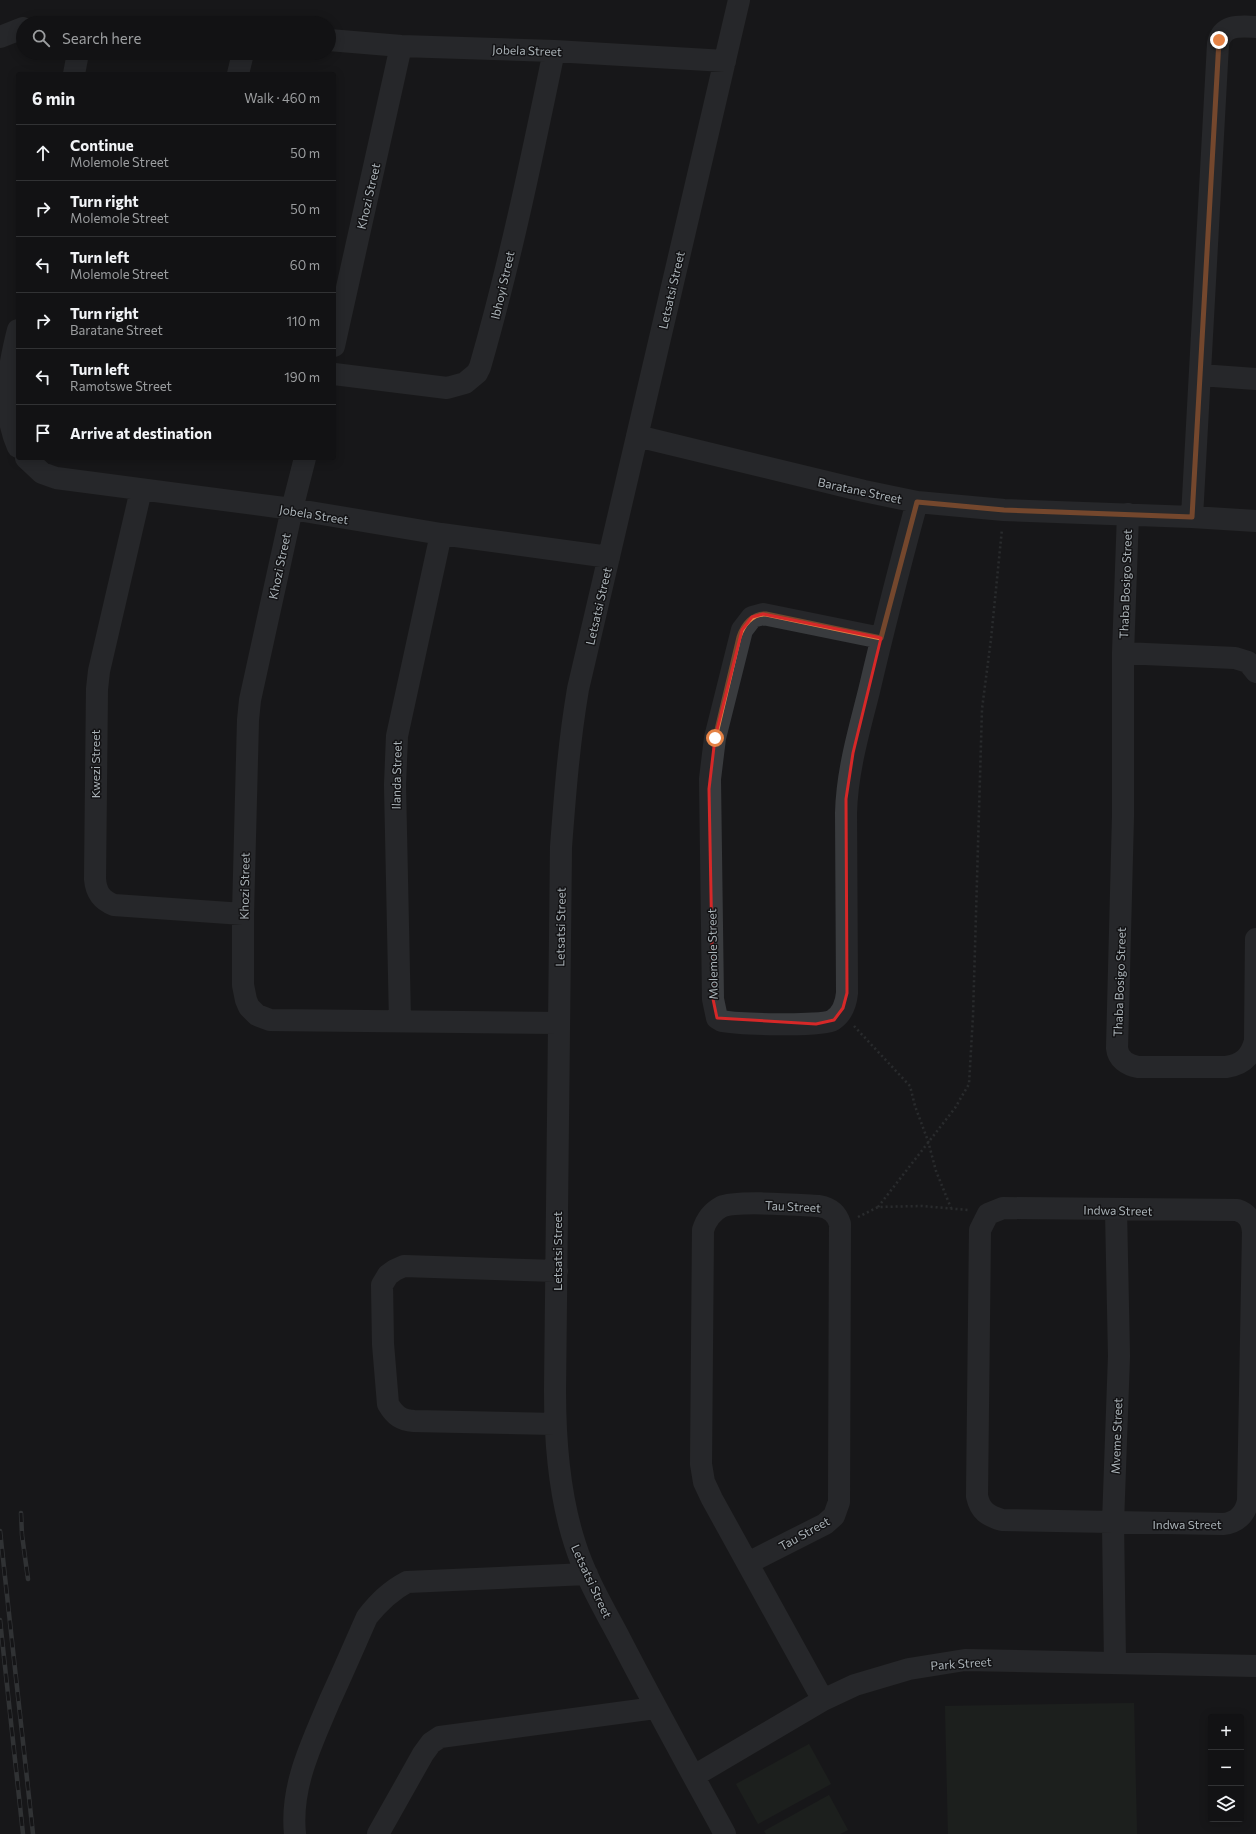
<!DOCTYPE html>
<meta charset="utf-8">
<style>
body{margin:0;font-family:Commissioner,sans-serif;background:#1b1b1d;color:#f1f3f6}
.controls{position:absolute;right:12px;bottom:12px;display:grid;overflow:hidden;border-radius:4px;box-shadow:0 2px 10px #0003}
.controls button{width:36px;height:36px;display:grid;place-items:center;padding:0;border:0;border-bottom:1px solid #313234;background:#121214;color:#f1f3f6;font:20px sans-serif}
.stop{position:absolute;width:12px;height:12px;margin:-9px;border:3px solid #e48245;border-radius:50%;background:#fff}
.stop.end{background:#e48245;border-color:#fff;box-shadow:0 1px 4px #0008}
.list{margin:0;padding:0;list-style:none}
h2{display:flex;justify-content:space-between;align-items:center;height:52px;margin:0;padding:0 16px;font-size:17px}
h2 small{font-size:13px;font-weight:400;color:#9c9ea0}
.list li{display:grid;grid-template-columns:26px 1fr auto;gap:12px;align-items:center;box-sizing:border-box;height:56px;padding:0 16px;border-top:1px solid #313234}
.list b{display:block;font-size:15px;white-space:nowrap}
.list p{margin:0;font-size:13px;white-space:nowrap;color:#9c9ea0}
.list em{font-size:13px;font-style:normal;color:#9c9ea0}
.icon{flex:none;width:22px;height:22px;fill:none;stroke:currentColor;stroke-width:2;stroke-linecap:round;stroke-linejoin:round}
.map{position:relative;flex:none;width:1256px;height:1834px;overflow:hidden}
.search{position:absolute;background:#121214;box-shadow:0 2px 10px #0003;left:16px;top:16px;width:320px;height:44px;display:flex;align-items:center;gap:10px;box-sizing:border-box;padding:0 14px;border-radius:22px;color:#9c9ea0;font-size:15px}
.panel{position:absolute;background:#121214;box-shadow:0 2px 10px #0003;left:16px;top:72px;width:320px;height:388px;border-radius:4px}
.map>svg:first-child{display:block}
.grass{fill:#232922}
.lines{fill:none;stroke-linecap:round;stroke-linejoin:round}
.path{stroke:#3f4345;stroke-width:2.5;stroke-dasharray:2 3;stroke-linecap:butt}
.minor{stroke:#393b3e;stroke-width:22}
.rail-casing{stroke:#4e5255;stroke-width:4.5}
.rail{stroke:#131315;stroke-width:3;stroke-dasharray:9;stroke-linecap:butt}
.route{stroke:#e48245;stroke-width:5}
.marked{fill:none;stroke:#d62828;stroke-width:3;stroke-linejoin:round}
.labels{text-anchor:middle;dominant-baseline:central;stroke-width:3;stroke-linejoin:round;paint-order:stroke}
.street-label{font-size:12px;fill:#abb3b8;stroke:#131315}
</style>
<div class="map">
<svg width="1256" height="1834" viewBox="0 0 1256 1834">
<rect width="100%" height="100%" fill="#18181a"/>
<!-- grass -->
<path class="grass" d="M 1134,1703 L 1137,1834 L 948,1834 L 945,1706 Z
M 809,1744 L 831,1784 L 758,1824 L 736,1784 Z
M 829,1795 L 848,1830 L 840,1834 L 766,1834 L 764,1831 Z"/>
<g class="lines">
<!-- path -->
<path class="path" d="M 854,1026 L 910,1086 L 915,1106 L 928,1141 L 936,1171 L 951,1208
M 878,1207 L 955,1108 L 969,1084 L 973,1016 L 982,709 L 991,639 L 1002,529
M 858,1217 L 878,1207 L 922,1206 L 968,1210"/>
<!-- minor -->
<path class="minor" d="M 0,37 L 23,28
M 329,40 L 401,46 L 554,51 L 725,61
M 74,74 L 78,53
M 238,74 L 243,53
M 18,330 C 8,369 1,409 18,447
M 334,346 L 401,46
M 334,374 L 447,388 L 465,383 L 477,373 L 480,367 C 510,263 532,157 554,51
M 1200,375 L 1256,379
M 637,436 L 864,491 L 917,502 L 1004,510 L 1192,517 L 1256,521
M 26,458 L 42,473 L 56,478 L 292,509 L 441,534 L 609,557
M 305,458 L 292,509 L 250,700 L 248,720 L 243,914 L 243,985 L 246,1000 L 249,1007 L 257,1015 L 270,1020 L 558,1023
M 141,490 L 99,671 L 97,689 L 95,879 C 96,892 101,900 114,905 L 243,914
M 1128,514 L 1123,653 L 1123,816 L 1117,1048 C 1118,1059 1127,1065 1138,1067 L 1226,1067 C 1242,1065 1251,1057 1255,1041 L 1256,939
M 1192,517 L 1218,44 C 1222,24 1240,26 1256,27
M 881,638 L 763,614 L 752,617 L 742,630 L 715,738 L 710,779 L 713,999 L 717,1018 L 722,1021 C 738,1024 822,1027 833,1020 C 842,1014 846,1003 847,993 L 846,813 C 847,771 859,731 869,691 C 884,627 900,565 917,502
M 1123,653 L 1235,658 L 1248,662 L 1256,672
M 400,1021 L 395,785 L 397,736 L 441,534
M 1003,1208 L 1237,1210 C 1249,1214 1252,1221 1253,1232 L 1248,1501 C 1245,1515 1236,1523 1223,1524 L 1002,1520 C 988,1516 980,1511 977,1496 L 980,1230 L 988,1214 Z
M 555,1424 L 414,1421 C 401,1420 395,1416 388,1404 L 383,1344 L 382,1285 L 388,1275 L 395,1270 L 404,1266 L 557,1271
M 748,1563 L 825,1524 L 834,1516 L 839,1502 L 840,1224 C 837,1213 830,1208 819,1206 C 800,1205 736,1200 721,1207 C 712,1212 706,1220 703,1230 L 701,1464 L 704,1482 L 712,1499 L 823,1700
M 1115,1662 L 1113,1523 L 1119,1356 L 1116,1210
M 694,1776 L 823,1700 L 855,1685 L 909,1669 L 965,1660 L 1256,1666
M 295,1834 C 290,1786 312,1743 330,1700 C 343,1672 355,1644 367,1617 C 379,1602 390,1591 407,1582 L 587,1574
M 378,1834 L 423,1754 L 431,1743 L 440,1737 L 655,1708
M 725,1834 C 689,1768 653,1703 619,1637 C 603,1607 585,1576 575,1544 C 559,1495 555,1443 555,1391 L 561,847 C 565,794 569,742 578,689 L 739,0"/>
<!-- rail casing -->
<g class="rail-casing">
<path id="rail" d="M 21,1513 L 22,1535 L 28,1579
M 0,1531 L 33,1834
M 0,1620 L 23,1834"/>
</g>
<!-- rail -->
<use href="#rail" class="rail"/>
</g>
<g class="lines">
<!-- route -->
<path class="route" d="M 715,738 L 739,637 C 743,625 752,613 766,614 L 881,638 L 917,502 L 1004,510 L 1192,517 L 1219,40"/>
</g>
<!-- marked area -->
<path d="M0 0H1256V1834H0ZM 763,614 L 881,638 L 853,753 L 846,799 L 847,993 L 843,1008 L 834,1020 L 816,1024 L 717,1018 L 713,999 L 709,789 L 715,738 L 742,630 L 752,617 Z" fill="#18181a" fill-opacity=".55" fill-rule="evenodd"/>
<path class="marked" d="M 763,614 L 881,638 L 853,753 L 846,799 L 847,993 L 843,1008 L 834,1020 L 816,1024 L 717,1018 L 713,999 L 709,789 L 715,738 L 742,630 L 752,617 Z"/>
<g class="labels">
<!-- street labels -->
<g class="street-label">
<text transform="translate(527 50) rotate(2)">Jobela Street</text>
<text transform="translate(368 196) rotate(-77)">Khozi Street</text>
<text transform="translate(502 285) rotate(-77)">Ibhoyi Street</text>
<text transform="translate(671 290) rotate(-77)">Letsatsi Street</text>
<text transform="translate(860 490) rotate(12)">Baratane Street</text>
<text transform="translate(314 514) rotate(9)">Jobela Street</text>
<text transform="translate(279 566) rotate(-78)">Khozi Street</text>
<text transform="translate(1125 584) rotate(-88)">Thaba Bosigo Street</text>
<text transform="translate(598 606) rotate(-77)">Letsatsi Street</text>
<text transform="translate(95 764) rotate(-90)">Kwezi Street</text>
<text transform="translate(396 775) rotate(-89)">Ilanda Street</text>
<text transform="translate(244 886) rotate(-89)">Khozi Street</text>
<text transform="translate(560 927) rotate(-89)">Letsatsi Street</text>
<text transform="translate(712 954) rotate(-91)">Molemole Street</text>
<text transform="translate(1119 982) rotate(-88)">Thaba Bosigo Street</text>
<text transform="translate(793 1206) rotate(3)">Tau Street</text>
<text transform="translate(1118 1210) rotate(1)">Indwa Street</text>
<text transform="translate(557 1251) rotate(-90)">Letsatsi Street</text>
<text transform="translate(1116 1436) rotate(-88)">Mveme Street</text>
<text x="1187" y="1524">Indwa Street</text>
<text transform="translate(804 1533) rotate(-29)">Tau Street</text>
<text transform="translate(592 1581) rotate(65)">Letsatsi Street</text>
<text transform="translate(961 1663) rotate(-4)">Park Street</text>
</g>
</g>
</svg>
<div class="controls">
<button>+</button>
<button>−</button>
<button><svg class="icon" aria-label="layers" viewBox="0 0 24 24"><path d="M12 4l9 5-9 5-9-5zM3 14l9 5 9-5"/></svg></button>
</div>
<div class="stop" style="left:715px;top:738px"></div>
<div class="stop end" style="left:1219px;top:40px"></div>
<div class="search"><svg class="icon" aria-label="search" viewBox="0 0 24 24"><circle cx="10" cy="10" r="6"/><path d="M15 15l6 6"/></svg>Search here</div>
<section class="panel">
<h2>6 min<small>Walk · 460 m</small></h2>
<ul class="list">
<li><svg class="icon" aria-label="ahead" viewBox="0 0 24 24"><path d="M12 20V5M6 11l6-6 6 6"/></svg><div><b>Continue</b><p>Molemole Street</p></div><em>50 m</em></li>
<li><svg class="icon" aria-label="right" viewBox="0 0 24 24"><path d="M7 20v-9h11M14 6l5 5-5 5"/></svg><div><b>Turn right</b><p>Molemole Street</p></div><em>50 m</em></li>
<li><svg class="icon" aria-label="left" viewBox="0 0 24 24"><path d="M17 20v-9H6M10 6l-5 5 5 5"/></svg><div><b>Turn left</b><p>Molemole Street</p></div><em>60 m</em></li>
<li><svg class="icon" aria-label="right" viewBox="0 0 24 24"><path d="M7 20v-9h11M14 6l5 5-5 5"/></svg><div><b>Turn right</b><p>Baratane Street</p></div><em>110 m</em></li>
<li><svg class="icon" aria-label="left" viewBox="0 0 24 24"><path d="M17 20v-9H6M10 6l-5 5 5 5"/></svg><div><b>Turn left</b><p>Ramotswe Street</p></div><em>190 m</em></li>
<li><svg class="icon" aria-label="arrive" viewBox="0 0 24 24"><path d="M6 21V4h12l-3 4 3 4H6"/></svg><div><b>Arrive at destination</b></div></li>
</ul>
</section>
</div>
